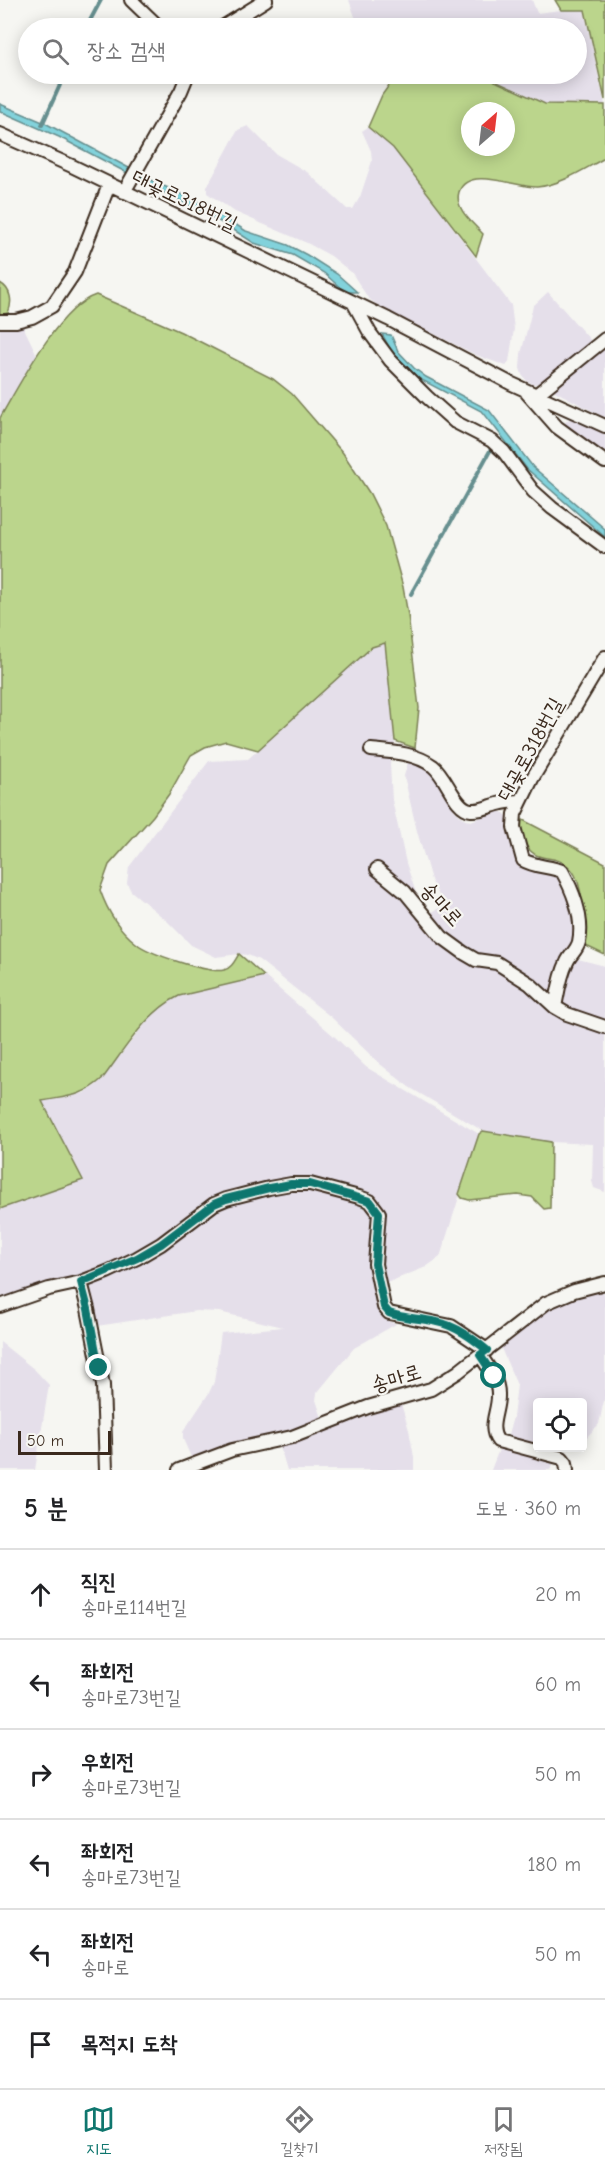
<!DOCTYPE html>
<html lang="ko">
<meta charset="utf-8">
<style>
body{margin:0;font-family:"Comic Neue","Poor Story",sans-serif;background:#f2f2f2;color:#202124}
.controls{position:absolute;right:18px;bottom:18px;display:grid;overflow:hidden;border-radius:6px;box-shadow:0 3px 15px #0003}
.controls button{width:54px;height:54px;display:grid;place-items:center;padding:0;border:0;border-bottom:2px solid #e0e0e0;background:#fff;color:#202124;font:30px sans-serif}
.compass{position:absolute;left:461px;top:102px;width:54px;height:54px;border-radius:50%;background:#fff;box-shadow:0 3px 15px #0003;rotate:28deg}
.scale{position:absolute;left:18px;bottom:15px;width:93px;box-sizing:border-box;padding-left:6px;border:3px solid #3b2a1e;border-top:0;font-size:16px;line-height:21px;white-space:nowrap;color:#3b2a1e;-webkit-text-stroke:4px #f6f6f2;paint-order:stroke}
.stop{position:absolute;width:18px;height:18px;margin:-14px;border:4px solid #0f766e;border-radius:50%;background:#fff}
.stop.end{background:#0f766e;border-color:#fff;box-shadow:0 2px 6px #0008}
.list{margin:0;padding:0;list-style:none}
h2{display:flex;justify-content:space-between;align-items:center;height:78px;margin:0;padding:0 24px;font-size:26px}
h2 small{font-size:20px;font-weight:400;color:#757577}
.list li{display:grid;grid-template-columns:39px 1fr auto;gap:18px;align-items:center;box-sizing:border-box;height:90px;padding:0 24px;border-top:2px solid #e0e0e0}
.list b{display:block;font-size:22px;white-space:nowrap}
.list p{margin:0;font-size:20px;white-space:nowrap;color:#757577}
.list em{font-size:20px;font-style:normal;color:#757577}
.icon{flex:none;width:33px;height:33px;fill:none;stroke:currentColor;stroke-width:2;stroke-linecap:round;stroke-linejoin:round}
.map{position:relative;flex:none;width:605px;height:1470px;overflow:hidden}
.search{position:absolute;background:#fff;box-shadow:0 3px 15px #0003;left:18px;right:18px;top:18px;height:66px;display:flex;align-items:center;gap:15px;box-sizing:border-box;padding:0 21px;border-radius:33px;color:#757577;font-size:22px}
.sheet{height:618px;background:#fff}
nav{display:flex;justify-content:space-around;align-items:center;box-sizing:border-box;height:84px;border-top:2px solid #e0e0e0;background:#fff;font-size:16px;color:#757577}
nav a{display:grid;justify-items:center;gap:3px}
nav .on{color:#0f766e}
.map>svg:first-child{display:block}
.built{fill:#e5dfea}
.green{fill:#bbd58c;stroke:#7b8055;stroke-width:1.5;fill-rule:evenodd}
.water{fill:#82d2db;stroke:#668f8f;stroke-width:1.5}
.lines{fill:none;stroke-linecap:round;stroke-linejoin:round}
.stream{stroke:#668f8f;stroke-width:4}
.minor-casing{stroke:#3b2a1e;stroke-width:16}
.minor{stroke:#f6f6f2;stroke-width:12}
.route{stroke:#0f766e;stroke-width:8}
.labels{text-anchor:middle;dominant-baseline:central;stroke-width:4.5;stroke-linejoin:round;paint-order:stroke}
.street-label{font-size:21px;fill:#3b2a1e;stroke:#f6f6f2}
</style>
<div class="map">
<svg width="605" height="1470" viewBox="0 0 605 1470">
<rect width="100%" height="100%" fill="#f6f6f2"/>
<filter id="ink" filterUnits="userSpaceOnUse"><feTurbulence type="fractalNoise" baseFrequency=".0167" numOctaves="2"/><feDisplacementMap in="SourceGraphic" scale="12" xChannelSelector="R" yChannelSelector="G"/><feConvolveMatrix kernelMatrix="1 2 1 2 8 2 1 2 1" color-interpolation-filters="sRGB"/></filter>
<g filter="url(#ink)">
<!-- built -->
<path class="built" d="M 349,0 L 532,0 L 537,13 L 561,10 L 584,9 L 605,105 L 545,104 L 480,74 L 576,74 L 576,28 L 359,28 Z
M 248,126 L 276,154 L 307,172 L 347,209 L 353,209 L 360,197 L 372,161 L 371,151 L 362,131 L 368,127 L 382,137 L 393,148 L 511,305 L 514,329 L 509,362 L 506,366 L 476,355 L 380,307 L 368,298 L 352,273 L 331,256 L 307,243 L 235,212 L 207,193 L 207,187 L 238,130 Z
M 548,292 L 592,342 L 550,376 L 540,383 L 533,384 L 527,381 L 522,375 L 520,368 L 521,354 L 533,306 Z
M 23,326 L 37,355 L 0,418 L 0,327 Z
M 605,349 L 605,418 L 553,390 Z
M 571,419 L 605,434 L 605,457 L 568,429 L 565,423 L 567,420 Z
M 386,643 L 395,741 L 390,764 L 392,800 L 406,863 L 416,893 L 429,914 L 444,905 L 431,880 L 417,831 L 404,776 L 408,762 L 430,771 L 454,810 L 465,820 L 471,821 L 498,811 L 504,813 L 508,817 L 514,851 L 519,863 L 558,874 L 565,887 L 575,926 L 574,941 L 570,949 L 558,965 L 550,1009 L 560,1018 L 579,1027 L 605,1034 L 605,1192 L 594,1188 L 592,1181 L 593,1144 L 551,1142 L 483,1131 L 409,1087 L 380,1064 L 331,1017 L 259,960 L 248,955 L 239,954 L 216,957 L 191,945 L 166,920 L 131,891 L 127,883 L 129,867 L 209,761 L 248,759 L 372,647 Z
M 574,958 L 605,966 L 605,1022 L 562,1006 L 564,986 Z
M 264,976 L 334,1036 L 366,1067 L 479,1134 L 440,1257 L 426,1267 L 384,1284 L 380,1266 L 384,1215 L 384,1208 L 377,1200 L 370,1194 L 313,1179 L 287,1177 L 217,1194 L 159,1238 L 122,1259 L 95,1271 L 0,1302 L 0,1209 L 83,1180 L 42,1101 L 84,1093 L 95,1086 L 103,1078 L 151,1016 L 169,1001 L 179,996 Z
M 297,1189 L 310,1190 L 345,1199 L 360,1204 L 371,1213 L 374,1219 L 368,1250 L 369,1264 L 379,1310 L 388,1321 L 396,1324 L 354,1348 L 317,1393 L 316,1400 L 323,1421 L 290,1433 L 227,1446 L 194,1459 L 191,1457 L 183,1439 L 183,1432 L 209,1393 L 214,1382 L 221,1333 L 283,1327 L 219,1312 L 196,1311 L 97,1326 L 94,1320 L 87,1286 L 224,1205 L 257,1195 Z
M 603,1291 L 605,1296 L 605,1396 L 599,1424 L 583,1441 L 582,1402 L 538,1402 L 537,1446 L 507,1439 L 513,1417 L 517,1385 L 500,1346 L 547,1309 L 563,1302 Z
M 0,1342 L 35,1370 L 49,1385 L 35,1470 L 0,1470 Z
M 401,1404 L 409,1430 L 414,1457 L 414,1470 L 287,1470 L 280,1447 Z
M 500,1447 L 554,1463 L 550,1470 L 491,1470 Z"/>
<!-- green -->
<path class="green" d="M 555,0 L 605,0 L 605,100 L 585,10 L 561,10 Z
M 397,74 L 480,74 L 545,104 L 605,105 L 605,158 C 584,169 561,185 537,187 C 518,188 468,165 459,192 C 454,209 473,223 483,234 L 476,256 L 393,148 L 368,127 L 382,95 ZM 470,111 L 506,111 L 506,147 L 470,147 Z
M 0,283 C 11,289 13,302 8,313 L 0,315 Z
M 96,295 L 181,332 L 273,379 L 292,394 L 343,453 L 370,494 L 386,526 L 403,587 L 408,615 L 419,708 L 415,748 L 395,741 L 385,643 L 372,647 L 258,750 L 226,741 L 205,747 L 191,755 L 169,794 L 153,816 L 109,865 L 100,890 C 107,910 119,930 136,943 C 147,953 209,974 224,970 C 232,968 235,960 239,954 L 264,976 L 179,996 C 146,1012 125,1049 103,1078 C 82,1097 69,1096 42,1101 L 83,1180 L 0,1209 L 0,418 C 19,385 59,307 96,295 Z
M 523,820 L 605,863 L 605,955 L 586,946 C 582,926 586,880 568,866 C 552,852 534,866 523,839 C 521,833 519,827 521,821 Z
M 483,1131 L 551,1142 L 550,1208 L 544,1209 L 532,1197 L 518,1195 L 469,1200 L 462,1198 L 459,1194 L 479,1134 Z"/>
<!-- water -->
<path class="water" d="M 0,104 L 45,123 L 155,182 L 199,202 L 246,231 L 288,245 L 307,255 L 337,274 L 357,292 L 345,292 L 324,273 L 293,255 L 254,243 L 226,225 L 59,137 L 0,111 Z
M 382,334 L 391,335 L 398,351 L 414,368 L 426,377 L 489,410 L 533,467 L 605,529 L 605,537 L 527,469 L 483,412 L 418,378 L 392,352 Z"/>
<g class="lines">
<!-- stream -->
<path class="stream" d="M 86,28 L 101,0
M 42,125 L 65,74
M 411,594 L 491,449"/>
<!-- minor casing -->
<g class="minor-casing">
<path id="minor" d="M 131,0 L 160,28
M 221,28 L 266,0
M 0,134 L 72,166 L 388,319 L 510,383 L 605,426
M 124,192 L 181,91 L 188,74
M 353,302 L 370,333 L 390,360 L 427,397 L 455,422 L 492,441 L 504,452 L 533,491 L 552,508 L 605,547
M 0,321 L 16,321 L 32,317 L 52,306 L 75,272 L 109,185
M 527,393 L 557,427 L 605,462
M 536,395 L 605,339
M 371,750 C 392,752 415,753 433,766 C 447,777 455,809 471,810 C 482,811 492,805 502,803 C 508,802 514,801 520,801
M 377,869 L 405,892 L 442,937 L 464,953 L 476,960 L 497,963 L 530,984 L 555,1007 L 567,1014 L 605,1027
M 555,1007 C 558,992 560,976 567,962 C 570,955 577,950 579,942 C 584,918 573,891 562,871 C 549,866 535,867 523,860 L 514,827 L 515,814 L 532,779 L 605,657
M 81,1282 L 88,1309 L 103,1385 L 106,1470
M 0,1306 L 49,1289 L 81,1282 L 107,1272 L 137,1258 L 161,1244 L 214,1204 L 226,1199 L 269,1188 L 291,1184 L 310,1184 L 359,1197 L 370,1201 L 379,1213 L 375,1264 L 384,1307 L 389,1313 L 451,1326 L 487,1350
M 480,1355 C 488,1367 498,1379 498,1394 C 499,1411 487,1427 498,1441 L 562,1458 L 566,1463 L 567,1470
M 179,1470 L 232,1450 L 292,1437 L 368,1407 L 431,1389 L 458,1372 L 546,1303 L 574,1291 L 605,1283"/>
</g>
<!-- minor -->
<use href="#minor" class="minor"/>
</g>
</g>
<g class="lines" filter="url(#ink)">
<!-- route -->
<path class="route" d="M 99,1368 L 88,1309 L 81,1282 L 137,1258 L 161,1244 L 214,1204 L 226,1199 L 269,1188 L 291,1184 L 310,1184 L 370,1201 L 379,1213 L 375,1264 L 384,1307 L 389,1313 C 404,1319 421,1318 437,1322 C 456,1326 472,1338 487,1350 L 480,1355 L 494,1376"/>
</g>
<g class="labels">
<!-- street labels -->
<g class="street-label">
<text transform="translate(185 200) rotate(26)">대곶로318번길</text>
<text transform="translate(530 749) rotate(-61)">대곶로318번길</text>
<text transform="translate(442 904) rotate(48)">송마로</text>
<text transform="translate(396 1378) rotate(-17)">송마로</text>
</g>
</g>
</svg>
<div class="controls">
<button><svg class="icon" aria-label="locate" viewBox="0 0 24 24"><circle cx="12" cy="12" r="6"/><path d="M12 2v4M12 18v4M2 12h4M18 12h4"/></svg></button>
</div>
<svg class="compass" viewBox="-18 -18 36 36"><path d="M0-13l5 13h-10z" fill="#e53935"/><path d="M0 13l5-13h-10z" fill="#757577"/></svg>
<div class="scale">50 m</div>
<div class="stop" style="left:494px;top:1376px"></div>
<div class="stop end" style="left:99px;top:1368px"></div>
<div class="search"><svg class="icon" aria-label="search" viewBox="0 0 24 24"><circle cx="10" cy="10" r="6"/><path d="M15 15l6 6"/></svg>장소 검색</div>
</div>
<section class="sheet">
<h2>5 분<small>도보 · 360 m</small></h2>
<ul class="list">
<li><svg class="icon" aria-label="ahead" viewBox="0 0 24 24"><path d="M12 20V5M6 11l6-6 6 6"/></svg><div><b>직진</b><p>송마로114번길</p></div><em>20 m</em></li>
<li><svg class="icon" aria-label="left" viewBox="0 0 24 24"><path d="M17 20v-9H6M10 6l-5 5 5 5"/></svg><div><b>좌회전</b><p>송마로73번길</p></div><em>60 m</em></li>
<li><svg class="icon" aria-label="right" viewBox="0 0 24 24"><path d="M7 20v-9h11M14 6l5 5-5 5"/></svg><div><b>우회전</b><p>송마로73번길</p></div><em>50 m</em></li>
<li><svg class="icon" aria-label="left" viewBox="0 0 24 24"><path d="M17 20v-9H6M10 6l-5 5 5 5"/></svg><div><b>좌회전</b><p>송마로73번길</p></div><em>180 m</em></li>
<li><svg class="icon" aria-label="left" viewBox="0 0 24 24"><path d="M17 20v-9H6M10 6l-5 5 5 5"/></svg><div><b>좌회전</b><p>송마로</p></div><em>50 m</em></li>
<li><svg class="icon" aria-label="arrive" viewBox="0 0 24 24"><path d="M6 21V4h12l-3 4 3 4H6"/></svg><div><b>목적지 도착</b></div></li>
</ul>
</section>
<nav>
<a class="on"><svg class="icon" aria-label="map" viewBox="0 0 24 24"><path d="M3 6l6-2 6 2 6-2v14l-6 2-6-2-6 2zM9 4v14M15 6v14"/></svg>지도</a>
<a><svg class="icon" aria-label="directions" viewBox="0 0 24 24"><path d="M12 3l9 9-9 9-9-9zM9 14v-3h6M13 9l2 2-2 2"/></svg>길찾기</a>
<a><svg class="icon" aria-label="saved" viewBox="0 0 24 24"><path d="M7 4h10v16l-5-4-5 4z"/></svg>저장됨</a>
</nav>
